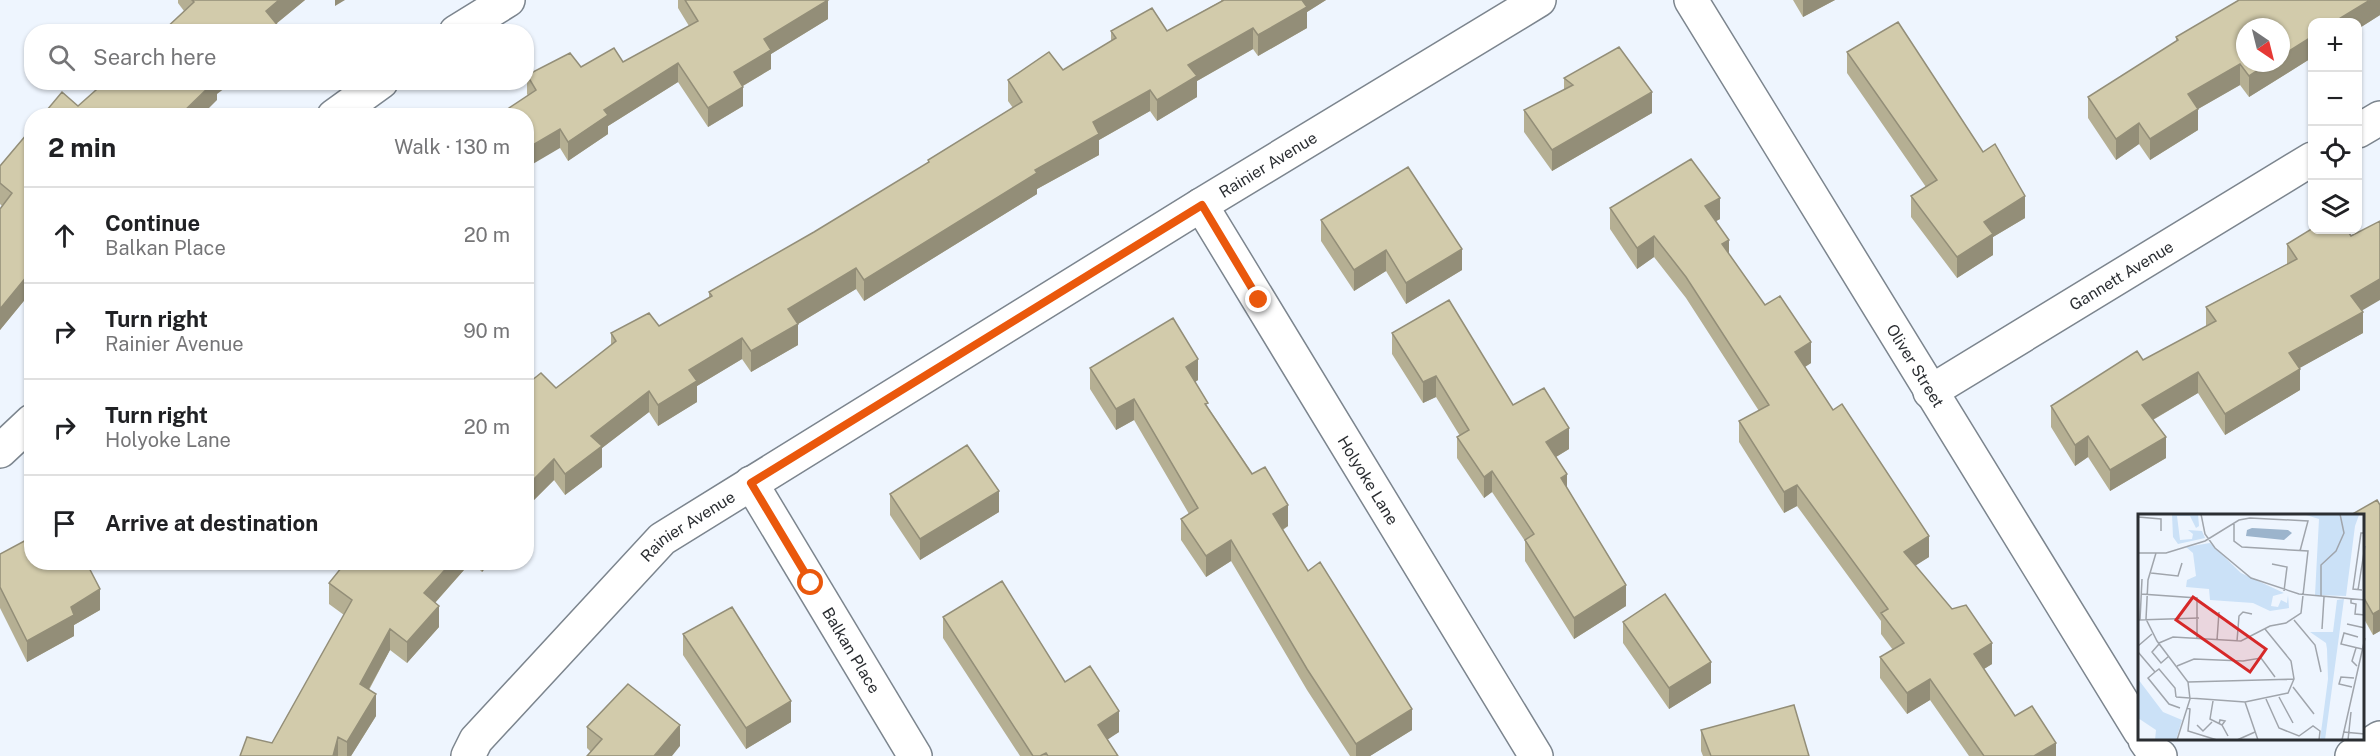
<!DOCTYPE html>
<meta charset="utf-8">
<style>
body{margin:0;font-family:"Public Sans",sans-serif;background:#f6f6f6;color:#202124}
.controls{position:absolute;right:18px;top:18px;display:grid;overflow:hidden;border-radius:12px;box-shadow:0 2px 4px #0004}
.controls button{width:54px;height:54px;display:grid;place-items:center;padding:0;border:0;border-bottom:2px solid #e0e0e0;background:#fff;color:#202124;font:30px sans-serif}
.compass{position:absolute;left:2236px;top:18px;width:54px;height:54px;border-radius:50%;background:#fff;box-shadow:0 2px 4px #0004;rotate:145deg}
.stop{position:absolute;width:18px;height:18px;margin:-14px;border:4px solid #ea580c;border-radius:50%;background:#fff}
.stop.end{background:#ea580c;border-color:#fff;box-shadow:0 2px 6px #0008}
.list{margin:0;padding:0;list-style:none}
h2{display:flex;justify-content:space-between;align-items:center;height:78px;margin:0;padding:0 24px;font-size:26px}
h2 small{font-size:20px;font-weight:400;color:#757577}
.list li{display:grid;grid-template-columns:39px 1fr auto;gap:18px;align-items:center;box-sizing:border-box;height:96px;padding:0 24px;border-top:2px solid #e0e0e0}
.list b{display:block;font-size:22px;white-space:nowrap}
.list p{margin:0;font-size:20px;white-space:nowrap;color:#757577}
.list em{font-size:20px;font-style:normal;color:#757577}
.icon{flex:none;width:33px;height:33px;fill:none;stroke:currentColor;stroke-width:2;stroke-linecap:round;stroke-linejoin:round}
.map{position:relative;flex:none;width:2380px;height:756px;overflow:hidden}
.search{position:absolute;background:#fff;box-shadow:0 2px 4px #0004;left:24px;top:24px;width:510px;height:66px;display:flex;align-items:center;gap:15px;box-sizing:border-box;padding:0 21px;border-radius:24px;color:#757577;font-size:22px}
.panel{position:absolute;background:#fff;box-shadow:0 2px 4px #0004;left:24px;top:108px;width:510px;height:462px;border-radius:24px}
.map>svg:first-child{display:block}
.lines{fill:none;stroke-linecap:round;stroke-linejoin:round}
.minor-casing{stroke:#7c858e;stroke-width:36}
.minor{stroke:#fff;stroke-width:33}
.wall{fill:#b5af93}
.shaded-wall{fill:#938e78}
.building{fill:#d2cbab;stroke:#938e78;stroke-width:1.5}
.route{stroke:#ea580c;stroke-width:8}
.labels{text-anchor:middle;dominant-baseline:central;stroke-width:6;stroke-linejoin:round;paint-order:stroke}
.street-label{font-size:16px;fill:#2b2e32;stroke:#fff}
.inset-road{fill:none;stroke:#a0a5ac;stroke-width:1.5}
.view{fill:#d62828;fill-opacity:0.15;stroke:#d62828;stroke-width:3}
.inset-edge{fill:none;stroke:#2b2e32;stroke-width:3}
</style>
<div class="map">
<svg width="2380" height="756" viewBox="0 0 2380 756">
<rect width="100%" height="100%" fill="#eef5fe"/>
<g class="lines">
<!-- minor casing -->
<g class="minor-casing">
<g id="minor">
<path id="s1" d="M 1691,0 L 2140,731"/>
<path d="M 456,32 L 508,0"/>
<path d="M 334,116 L 381,82"/>
<path d="M 2358,131 L 2380,118"/>
<path id="s2" d="M 1201,205 L 1536,756"/>
<path id="s3" d="M 1930,392 L 2312,159"/>
<path d="M 0,451 L 32,421"/>
<path id="s4" d="M 751,483 L 915,756"/>
<path d="M 2145,740 L 2154,753 L 2160,756"/>
<path id="s5" d="M 468,756 L 476,740 L 662,539 L 1201,205 L 1539,0"/>
<path d="M 2352,756 L 2380,738"/>
</g>
</g>
<!-- minor -->
<use href="#minor" class="minor"/>
</g>
<!-- wall -->
<path class="wall" d="M 178,0 L 305,0 L 276,24 L 279,32 L 184,11 L 178,3 Z
M 678,0 L 828,0 L 828,19 L 771,54 L 771,69 L 743,86 L 743,106 L 708,127 L 678,82 L 608,126 L 608,134 L 568,161 L 527,94 L 527,75 L 623,62 L 689,26 L 678,8 Z
M 1221,0 L 1326,0 L 1307,12 L 1307,28 L 1258,56 L 1253,49 L 1197,81 L 1197,97 L 1157,121 L 1150,111 L 1099,140 L 1099,155 L 1037,189 L 1037,194 L 864,301 L 856,289 L 798,324 L 798,345 L 751,372 L 742,359 L 697,386 L 697,402 L 658,426 L 649,412 L 602,448 L 602,467 L 565,495 L 554,480 L 526,508 L 526,385 L 556,388 L 611,345 L 611,333 L 659,326 L 709,298 L 709,292 L 814,232 L 928,163 L 928,160 L 1013,108 L 1008,101 L 1008,80 L 1063,70 L 1111,41 L 1111,31 L 1167,31 L 1221,1 Z
M 1793,0 L 1835,0 L 1803,17 Z
M 2380,0 L 2380,15 L 2358,29 L 2358,22 L 2313,22 L 2313,57 L 2249,97 L 2240,85 L 2198,109 L 2198,130 L 2150,160 L 2139,144 L 2116,160 L 2088,118 L 2088,97 L 2176,42 L 2176,37 Z
M 1847,52 L 2025,218 L 1993,237 L 1993,255 L 1957,278 L 1911,217 L 1911,196 L 1926,187 L 1847,73 Z
M 1564,78 L 1652,113 L 1552,171 L 1524,132 L 1524,110 L 1564,90 Z
M 32,128 L 32,291 L 0,330 L 2,206 L 0,204 L 0,166 Z
M 1610,208 L 1720,219 L 1716,221 L 1729,254 L 1765,305 L 1811,363 L 1805,367 L 1929,557 L 1915,565 L 1992,664 L 1984,669 L 2015,716 L 2056,756 L 1969,756 L 1930,700 L 1907,714 L 1880,678 L 1880,657 L 1893,650 L 1881,634 L 1881,621 L 1797,506 L 1784,513 L 1739,442 L 1739,421 L 1759,411 L 1686,298 L 1654,257 L 1637,269 L 1610,229 Z
M 1321,220 L 1462,270 L 1406,304 L 1386,271 L 1354,291 L 1321,241 Z
M 2287,244 L 2362,311 L 2363,333 L 2299,368 L 2300,390 L 2225,435 L 2198,393 L 2153,420 L 2166,458 L 2110,491 L 2088,457 L 2075,466 L 2051,427 L 2051,406 L 2143,360 L 2206,327 L 2206,307 L 2287,264 Z
M 1392,333 L 1513,405 L 1569,449 L 1556,457 L 1567,489 L 1626,606 L 1574,639 L 1525,561 L 1525,541 L 1492,492 L 1484,498 L 1457,458 L 1457,437 L 1460,436 L 1436,397 L 1423,403 L 1392,354 Z
M 1090,368 L 1198,380 L 1195,382 L 1208,407 L 1288,526 L 1283,530 L 1308,571 L 1412,730 L 1370,756 L 1350,756 L 1307,690 L 1231,561 L 1206,577 L 1181,540 L 1181,519 L 1189,514 L 1134,420 L 1116,430 L 1090,389 Z
M 890,494 L 999,512 L 920,560 L 890,515 Z
M 2380,505 L 2380,631 L 2373,635 L 2364,619 L 2364,516 Z
M 0,554 L 46,565 L 100,610 L 74,625 L 74,636 L 27,662 L 0,608 Z
M 346,562 L 471,562 L 435,603 L 439,627 L 407,663 L 390,650 L 369,690 L 376,716 L 351,756 L 240,756 L 272,743 L 344,615 L 329,604 L 329,583 Z
M 472,562 L 491,562 L 482,572 Z
M 943,617 L 1065,682 L 1119,732 L 1107,739 L 1118,756 L 1020,756 L 943,638 Z
M 1623,622 L 1711,683 L 1669,709 L 1623,643 Z
M 683,634 L 791,722 L 746,749 L 683,655 Z
M 587,727 L 680,746 L 591,752 L 587,748 Z
M 1701,730 L 1809,756 L 1703,756 L 1701,751 Z"/>
<!-- shaded-wall -->
<path class="shaded-wall" d="M 279,0 L 305,0 L 266,32 L 266,11 Z
M 335,0 L 345,0 L 335,6 Z
M 828,0 L 828,19 L 771,54 L 771,69 L 734,91 L 734,72 L 764,39 Z
M 1299,0 L 1326,0 L 1307,12 L 1307,28 L 1258,56 L 1258,35 Z
M 1803,0 L 1835,0 L 1803,17 Z
M 2370,0 L 2380,0 L 2380,15 L 2358,29 L 2358,22 L 2334,22 Z
M 1253,28 L 1253,49 L 1197,81 L 1197,97 L 1157,121 L 1157,100 L 1188,65 Z
M 2313,36 L 2313,57 L 2249,97 L 2249,76 L 2269,63 L 2281,63 L 2281,56 Z
M 678,63 L 678,82 L 608,126 L 608,134 L 568,161 L 568,142 L 604,110 Z
M 2240,64 L 2240,85 L 2198,109 L 2198,130 L 2150,160 L 2150,139 L 2188,94 Z
M 214,82 L 233,82 L 217,94 L 217,100 L 201,116 L 179,116 Z
M 743,87 L 743,106 L 708,127 L 708,108 Z
M 1150,90 L 1150,111 L 1099,140 L 1099,155 L 1037,189 L 1037,194 L 864,301 L 864,280 L 1093,122 Z
M 1652,92 L 1652,113 L 1552,171 L 1552,150 Z
M 2139,123 L 2139,144 L 2116,160 L 2116,139 Z
M 560,129 L 560,148 L 526,168 L 526,149 Z
M 2025,196 L 2025,218 L 1993,237 L 1993,255 L 1957,278 L 1957,257 L 1984,222 Z
M 1720,198 L 1720,219 L 1705,227 L 1705,206 Z
M 1654,236 L 1654,257 L 1637,269 L 1637,248 Z
M 1729,240 L 1729,261 L 1722,244 Z
M 1462,249 L 1462,270 L 1406,304 L 1406,283 Z
M 1386,250 L 1386,271 L 1354,291 L 1354,270 Z
M 856,268 L 856,289 L 788,330 L 788,309 Z
M 32,270 L 32,291 L 0,330 L 0,309 Z
M 2380,279 L 2380,300 L 2351,317 L 2351,296 Z
M 2363,312 L 2363,333 L 2289,374 L 2289,353 Z
M 798,324 L 798,345 L 751,372 L 751,351 Z
M 742,338 L 742,359 L 697,386 L 697,402 L 658,426 L 658,405 L 689,370 Z
M 1811,342 L 1811,363 L 1795,373 L 1795,352 Z
M 1198,359 L 1198,380 L 1186,388 L 1186,367 Z
M 2300,369 L 2300,390 L 2225,435 L 2225,414 Z
M 2198,372 L 2198,393 L 2142,426 L 2142,405 Z
M 1436,376 L 1436,397 L 1423,403 L 1423,382 Z
M 649,391 L 649,412 L 602,448 L 602,467 L 565,495 L 565,474 L 591,436 Z
M 1134,399 L 1134,420 L 1116,430 L 1116,409 Z
M 1569,428 L 1569,449 L 1546,463 L 1546,442 Z
M 2088,436 L 2088,457 L 2075,466 L 2075,445 Z
M 2166,437 L 2166,458 L 2110,491 L 2110,470 Z
M 554,459 L 554,480 L 526,508 L 526,487 Z
M 1492,471 L 1492,492 L 1484,498 L 1484,477 Z
M 1567,474 L 1567,495 L 1561,478 Z
M 1797,485 L 1797,506 L 1784,513 L 1784,492 Z
M 999,491 L 999,512 L 920,560 L 920,539 Z
M 1288,505 L 1288,526 L 1273,535 L 1273,514 Z
M 1929,536 L 1929,557 L 1904,573 L 1904,552 Z
M 1231,540 L 1231,561 L 1206,577 L 1206,556 Z
M 452,562 L 471,562 L 424,615 L 424,593 Z
M 482,562 L 491,562 L 482,572 Z
M 1626,585 L 1626,606 L 1574,639 L 1574,618 Z
M 100,589 L 100,610 L 74,625 L 74,636 L 27,662 L 27,641 L 71,607 Z
M 439,606 L 439,627 L 407,663 L 407,642 Z
M 2380,610 L 2380,631 L 2373,635 L 2373,614 Z
M 390,629 L 390,650 L 360,705 L 360,684 Z
M 1992,643 L 1992,664 L 1974,675 L 1974,654 Z
M 1711,662 L 1711,683 L 1669,709 L 1669,688 Z
M 1930,679 L 1930,700 L 1907,714 L 1907,693 Z
M 376,694 L 376,716 L 351,756 L 347,756 L 347,742 Z
M 791,701 L 791,722 L 746,749 L 746,728 Z
M 1412,709 L 1412,730 L 1370,756 L 1356,756 L 1356,744 Z
M 1119,711 L 1119,732 L 1098,746 L 1098,725 Z
M 680,725 L 680,746 L 672,756 L 654,756 Z
M 338,737 L 338,756 L 333,756 Z
M 2056,743 L 2056,756 L 2034,756 Z"/>
<!-- building -->
<path class="building" d="M 192,0 L 279,0 L 266,11 L 279,27 L 273,32 L 162,32 L 194,2 Z
M 685,0 L 828,0 L 764,39 L 771,50 L 734,72 L 743,87 L 708,108 L 678,63 L 604,110 L 608,115 L 568,142 L 560,129 L 526,149 L 526,116 L 497,116 L 536,90 L 527,75 L 570,53 L 581,67 L 614,48 L 623,62 L 698,21 Z
M 1224,0 L 1302,0 L 1307,7 L 1258,35 L 1253,28 L 1188,65 L 1197,76 L 1157,100 L 1150,90 L 1093,122 L 1099,134 L 1035,170 L 1037,173 L 864,280 L 856,268 L 788,309 L 798,324 L 751,351 L 742,338 L 689,370 L 697,381 L 658,405 L 649,391 L 591,436 L 602,446 L 565,474 L 554,459 L 526,487 L 526,385 L 541,373 L 556,388 L 616,341 L 611,333 L 649,313 L 659,326 L 712,296 L 709,292 L 814,232 L 929,162 L 928,160 L 1022,102 L 1008,80 L 1049,52 L 1063,70 L 1116,38 L 1111,31 L 1152,8 L 1167,31 Z
M 2239,0 L 2370,0 L 2334,22 L 2313,22 L 2313,36 L 2281,56 L 2281,27 L 2245,27 L 2245,63 L 2269,63 L 2249,76 L 2240,64 L 2188,94 L 2198,109 L 2150,139 L 2139,123 L 2116,139 L 2088,97 L 2178,40 L 2176,37 Z
M 1898,22 L 1983,152 L 1995,144 L 2025,196 L 1984,222 L 1993,234 L 1957,257 L 1911,196 L 1937,180 L 1847,52 Z
M 1619,47 L 1652,92 L 1552,150 L 1524,110 L 1573,85 L 1564,78 Z
M 105,82 L 214,82 L 179,116 L 42,116 L 62,92 L 78,106 Z
M 32,128 L 32,270 L 0,309 L 0,209 L 12,193 L 0,183 L 0,166 Z
M 1691,159 L 1720,198 L 1705,206 L 1729,240 L 1722,244 L 1765,305 L 1780,296 L 1811,342 L 1795,352 L 1833,410 L 1842,404 L 1929,536 L 1904,552 L 1952,609 L 1966,605 L 1992,643 L 1974,654 L 2015,716 L 2032,706 L 2056,743 L 2034,756 L 1984,756 L 1930,679 L 1907,693 L 1880,657 L 1904,643 L 1881,613 L 1888,609 L 1797,485 L 1784,492 L 1739,421 L 1769,405 L 1686,277 L 1654,236 L 1637,248 L 1610,208 Z
M 1408,167 L 1462,249 L 1406,283 L 1386,250 L 1354,270 L 1321,220 Z
M 2380,221 L 2380,279 L 2351,296 L 2363,312 L 2289,353 L 2300,369 L 2225,414 L 2198,372 L 2142,405 L 2166,437 L 2110,470 L 2088,436 L 2075,445 L 2051,406 L 2137,351 L 2143,360 L 2216,321 L 2206,307 L 2297,259 L 2287,244 L 2313,228 L 2313,230 L 2347,230 L 2351,236 Z
M 1449,300 L 1513,405 L 1544,388 L 1569,428 L 1546,442 L 1567,474 L 1561,478 L 1626,585 L 1574,618 L 1525,540 L 1534,534 L 1492,471 L 1484,477 L 1457,437 L 1469,430 L 1436,376 L 1423,382 L 1392,333 Z
M 1173,318 L 1198,359 L 1186,367 L 1208,403 L 1205,404 L 1252,474 L 1265,467 L 1288,505 L 1273,514 L 1308,571 L 1320,562 L 1412,709 L 1356,744 L 1307,669 L 1231,540 L 1206,556 L 1181,519 L 1198,508 L 1134,399 L 1116,409 L 1090,368 Z
M 967,445 L 999,491 L 920,539 L 890,494 Z
M 2377,500 L 2380,505 L 2380,610 L 2373,614 L 2364,598 L 2364,516 L 2349,516 Z
M 30,538 L 32,540 L 32,562 L 45,562 L 46,565 L 50,562 L 86,562 L 100,589 L 71,607 L 74,615 L 27,641 L 0,587 L 0,554 Z
M 346,562 L 452,562 L 424,593 L 439,606 L 407,642 L 390,629 L 360,684 L 376,694 L 347,742 L 338,737 L 333,756 L 240,756 L 247,737 L 272,743 L 352,600 L 329,583 Z
M 1002,581 L 1065,682 L 1090,666 L 1119,711 L 1098,725 L 1118,756 L 1048,756 L 1046,753 L 1040,756 L 1033,756 L 943,617 Z
M 1665,594 L 1711,662 L 1669,688 L 1623,622 Z
M 732,607 L 791,701 L 746,728 L 683,634 Z
M 628,684 L 680,725 L 654,756 L 587,756 L 602,739 L 587,727 Z
M 1794,705 L 1809,756 L 1711,756 L 1701,730 Z"/>
<g class="lines">
<!-- route -->
<path class="route" d="M 811,583 L 751,483 L 1202,205 L 1259,300"/>
</g>
<g class="labels">
<!-- street labels -->
<g class="street-label">
<text stroke="none"><textPath href="#s5" startOffset="1004">Rainier Avenue</textPath></text>
<text stroke="none"><textPath href="#s3" startOffset="224">Gannett Avenue</textPath></text>
<text stroke="none"><textPath href="#s1" startOffset="429">Oliver Street</textPath></text>
<text stroke="none"><textPath href="#s2" startOffset="322">Holyoke Lane</textPath></text>
<text stroke="none"><textPath href="#s5" startOffset="320">Rainier Avenue</textPath></text>
<text stroke="none"><textPath href="#s4" startOffset="195">Balkan Place</textPath></text>
</g>
</g>
<!-- overview -->
<g transform="translate(2138 514)">
<rect width="226" height="226" fill="#eef5fe"/>
<path d="M 34,0 L 60,0 L 61,12 L 58,14 L 52,2 L 39,2 L 42,26 L 54,25 L 55,20 L 50,16 L 64,17 L 67,24 L 40,30 L 35,23 ZM 165,0 L 226,0 L 221,1 L 217,12 L 208,82 L 177,81 L 181,5 ZM 72,29 L 103,59 L 146,79 L 135,82 L 133,92 L 140,93 L 143,86 L 149,89 L 150,81 L 151,94 L 132,97 L 115,89 L 72,86 L 71,75 L 48,73 L 49,66 L 58,62 L 55,39 L 48,33 ZM 206,85 L 187,226 L 182,226 L 190,165 L 189,135 L 188,129 L 172,118 L 195,118 L 199,86 ZM 0,165 L 25,198 L 44,206 L 38,226 L 17,226 L 18,216 L 0,204 Z" fill="#cbe1f7"/>
<path d="M 114,14 L 150,16 L 154,19 L 146,26 L 108,22 L 109,16 Z" fill="#9cb4cc"/>
<path class="inset-road" d="M 63,0 L 67,20 L 77,34 L 113,64 L 161,80 L 227,86M 0,3 L 23,5 L 23,17M 0,39 L 28,39 L 67,27 L 101,6 L 112,4 L 170,7 L 162,37M 18,39 L 10,66 L 8,105 L 19,127 L 50,168 L 52,185 L 39,226M 134,50 L 149,53 L 146,77M 13,59 L 40,62 L 44,49M 220,76 L 227,32M 224,76 L 215,75 L 223,19 L 227,19M 3,80 L 59,84 L 59,124M 183,82 L 183,51 L 198,37 L 206,19 L 202,0M 213,85 L 213,89 L 218,90 L 217,100 L 227,101M 0,106 L 61,104M 2,106 L 4,65M 156,106 L 177,131 L 183,158M 209,110 L 227,114M 184,115 L 186,83M 220,123 L 206,119 L 203,130 L 224,135M 79,126 L 81,98M 99,127 L 101,102 L 105,98 L 114,100M 21,129 L 35,123 L 103,127 L 132,112 L 148,109 L 163,99 L 170,37 L 104,33 L 96,27 L 96,9M 21,130 L 14,138 L 23,149 L 31,142M 0,132 L 14,120M 218,134 L 214,147 L 219,152M 0,138 L 17,158M 39,152 L 56,145 L 105,147 L 123,144 L 137,163M 17,158 L 10,164 L 31,190 L 42,194M 17,158 L 21,155 L 37,174 L 38,183M 50,168 L 156,165M 155,173 L 176,200M 214,173 L 201,170 L 203,163 L 216,164M 38,183 L 107,188 L 150,179 L 156,165 L 153,147 L 127,115M 141,183 L 155,209M 128,185 L 141,214 L 161,222 L 175,212 L 182,217 L 181,226M 75,187 L 72,205 L 84,211M 107,188 L 120,226M 49,194 L 52,195 L 50,217 L 79,226M 81,210 L 82,206 L 87,207 L 84,211 L 90,222M 59,211 L 65,217 L 74,208M 205,218 L 227,220M 99,226 L 117,218M 204,226 L 227,124M 210,226 L 213,198"/>
<path class="view" d="M 55,83 L 128,135 L 112,158 L 38,106 Z"/>
<rect width="226" height="226" class="inset-edge"/>
</g>
</svg>
<div class="controls">
<button>+</button>
<button>−</button>
<button><svg class="icon" aria-label="locate" viewBox="0 0 24 24"><circle cx="12" cy="12" r="6"/><path d="M12 2v4M12 18v4M2 12h4M18 12h4"/></svg></button>
<button><svg class="icon" aria-label="layers" viewBox="0 0 24 24"><path d="M12 4l9 5-9 5-9-5zM3 14l9 5 9-5"/></svg></button>
</div>
<svg class="compass" viewBox="-18 -18 36 36"><path d="M0-13l5 13h-10z" fill="#e53935"/><path d="M0 13l5-13h-10z" fill="#757577"/></svg>
<div class="stop" style="left:811px;top:583px"></div>
<div class="stop end" style="left:1259px;top:300px"></div>
<div class="search"><svg class="icon" aria-label="search" viewBox="0 0 24 24"><circle cx="10" cy="10" r="6"/><path d="M15 15l6 6"/></svg>Search here</div>
<section class="panel">
<h2>2 min<small>Walk · 130 m</small></h2>
<ul class="list">
<li><svg class="icon" aria-label="ahead" viewBox="0 0 24 24"><path d="M12 20V5M6 11l6-6 6 6"/></svg><div><b>Continue</b><p>Balkan Place</p></div><em>20 m</em></li>
<li><svg class="icon" aria-label="right" viewBox="0 0 24 24"><path d="M7 20v-9h11M14 6l5 5-5 5"/></svg><div><b>Turn right</b><p>Rainier Avenue</p></div><em>90 m</em></li>
<li><svg class="icon" aria-label="right" viewBox="0 0 24 24"><path d="M7 20v-9h11M14 6l5 5-5 5"/></svg><div><b>Turn right</b><p>Holyoke Lane</p></div><em>20 m</em></li>
<li><svg class="icon" aria-label="arrive" viewBox="0 0 24 24"><path d="M6 21V4h12l-3 4 3 4H6"/></svg><div><b>Arrive at destination</b></div></li>
</ul>
</section>
</div>
